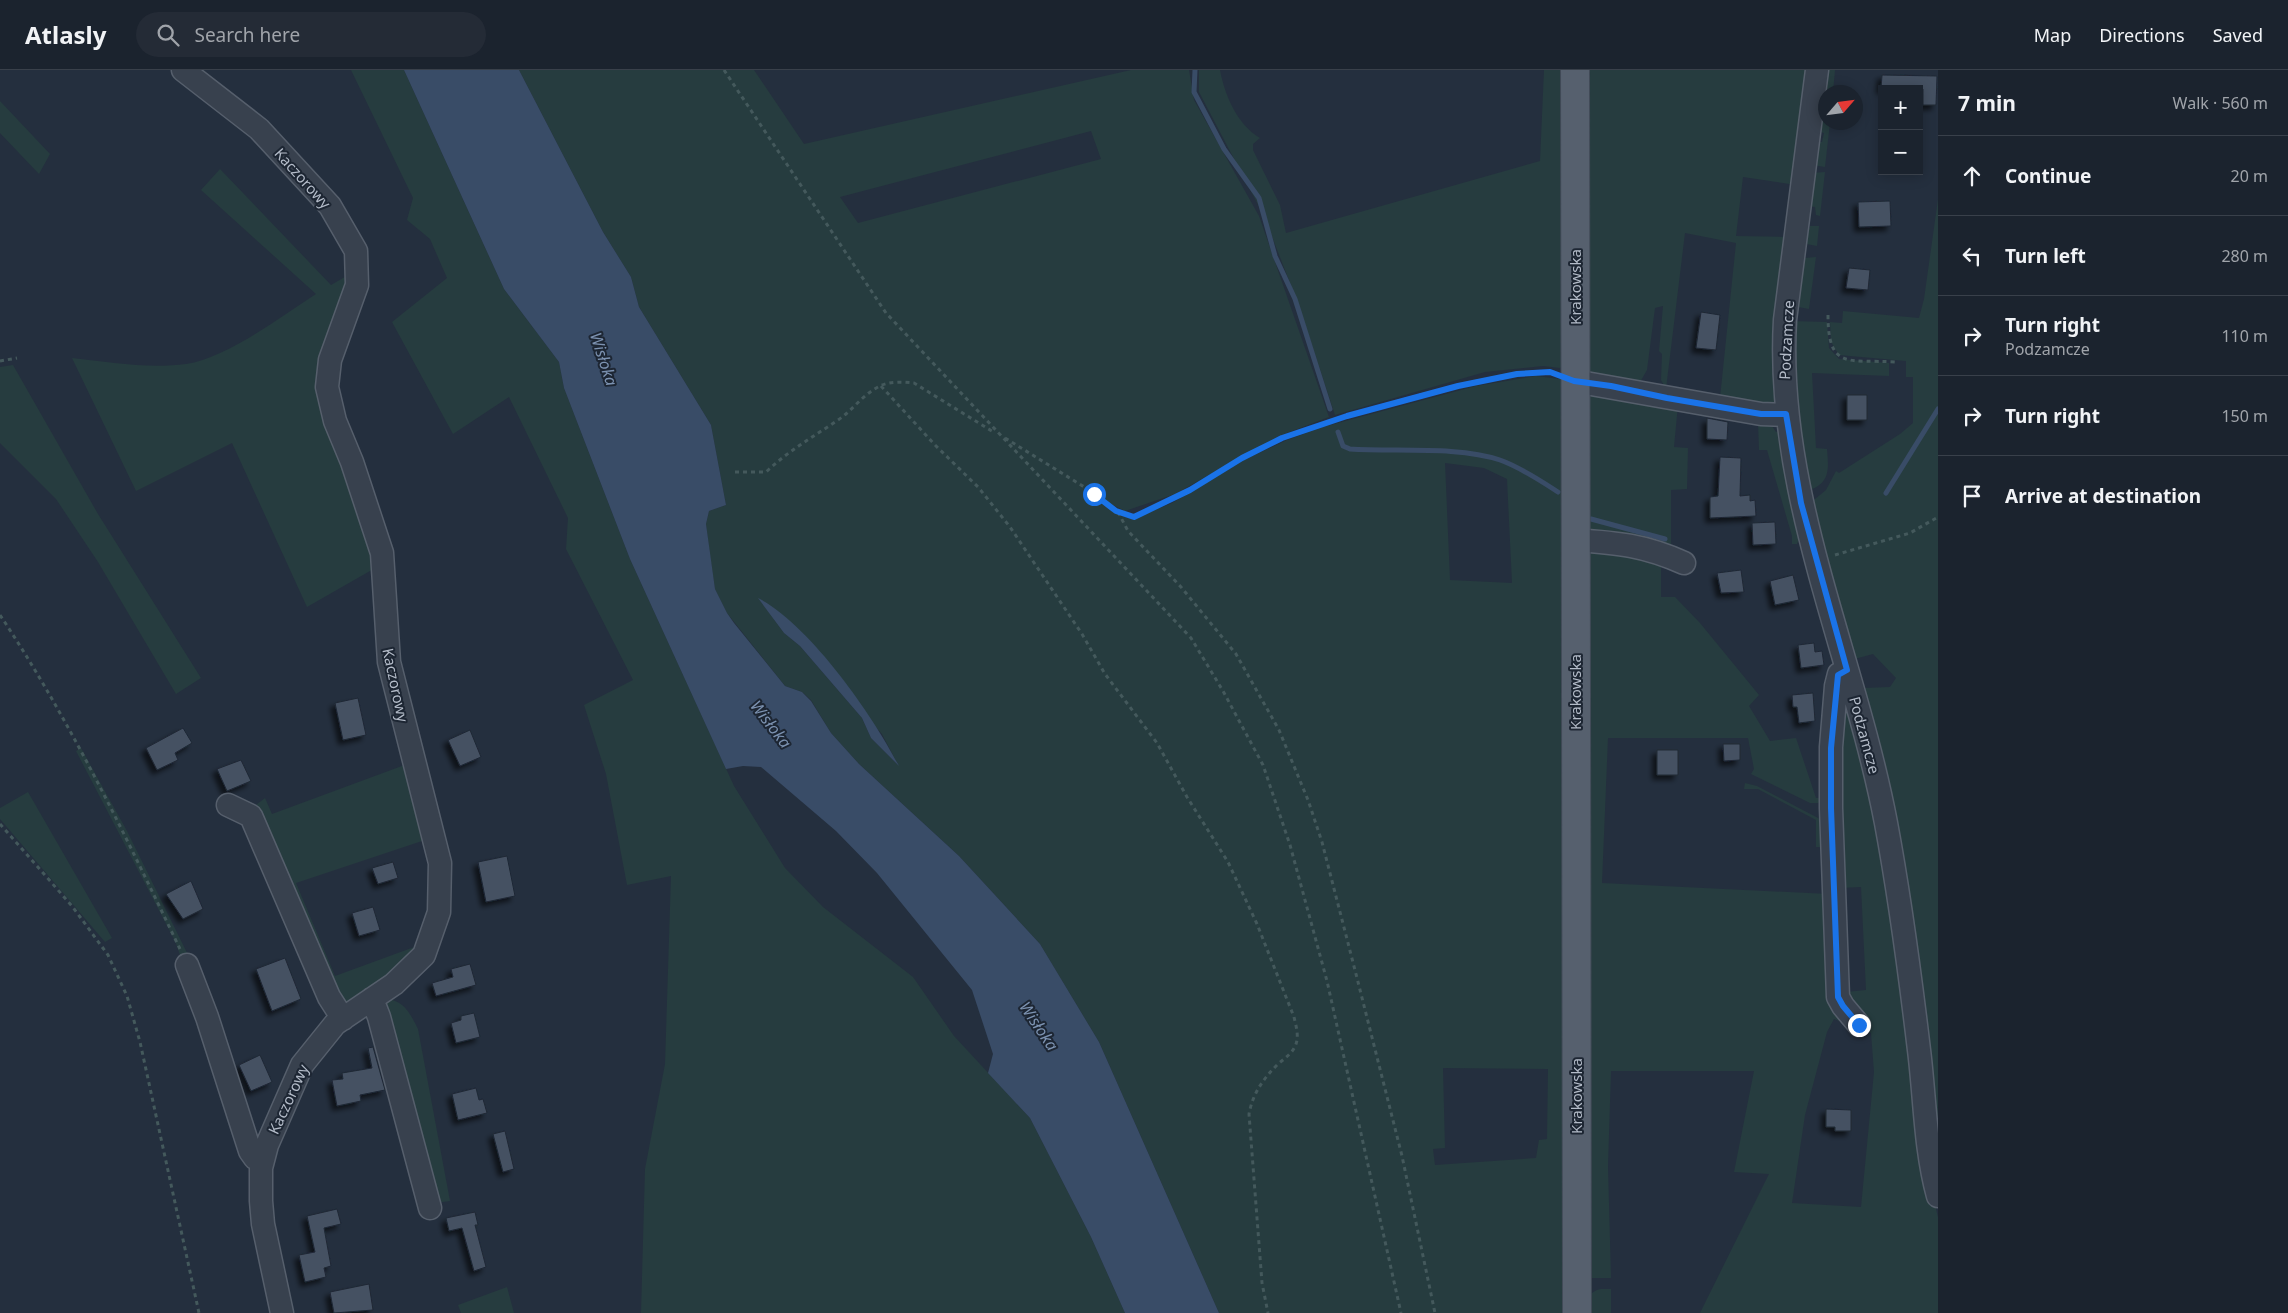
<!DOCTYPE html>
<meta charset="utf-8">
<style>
body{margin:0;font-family:"Noto Sans",sans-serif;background:#242b36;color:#f1f3f6}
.controls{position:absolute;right:15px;top:15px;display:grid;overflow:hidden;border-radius:0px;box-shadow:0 2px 12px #0003}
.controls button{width:45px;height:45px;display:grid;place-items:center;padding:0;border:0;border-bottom:1px solid #39404a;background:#1b232e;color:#f1f3f6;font:25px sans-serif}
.compass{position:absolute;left:1818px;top:15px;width:45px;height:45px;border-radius:50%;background:#1b232e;box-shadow:0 2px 12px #0003;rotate:62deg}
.stop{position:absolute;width:15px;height:15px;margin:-11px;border:4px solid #1a73e8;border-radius:50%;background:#fff}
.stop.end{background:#1a73e8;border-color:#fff;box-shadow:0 1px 5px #0008}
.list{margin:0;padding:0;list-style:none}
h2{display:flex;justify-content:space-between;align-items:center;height:65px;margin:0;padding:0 20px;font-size:21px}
h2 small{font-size:16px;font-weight:400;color:#a0a4aa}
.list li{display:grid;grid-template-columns:32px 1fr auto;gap:15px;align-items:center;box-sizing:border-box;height:80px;padding:0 20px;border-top:1px solid #39404a}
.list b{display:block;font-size:19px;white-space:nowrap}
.list p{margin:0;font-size:16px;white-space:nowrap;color:#a0a4aa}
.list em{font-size:16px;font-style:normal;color:#a0a4aa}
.icon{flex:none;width:28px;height:28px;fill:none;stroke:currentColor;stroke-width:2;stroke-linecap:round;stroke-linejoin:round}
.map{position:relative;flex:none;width:1938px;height:1243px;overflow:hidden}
header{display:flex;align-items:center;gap:30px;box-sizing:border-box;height:70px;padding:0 25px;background:#1b232e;border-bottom:1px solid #39404a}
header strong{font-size:24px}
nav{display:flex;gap:28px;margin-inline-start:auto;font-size:18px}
.search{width:350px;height:45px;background:#242b36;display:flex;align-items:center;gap:12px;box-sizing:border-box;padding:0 18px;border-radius:28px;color:#a0a4aa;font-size:19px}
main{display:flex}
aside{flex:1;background:#1b232e}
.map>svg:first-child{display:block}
.green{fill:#263c3f;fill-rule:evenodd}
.water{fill:#394c67}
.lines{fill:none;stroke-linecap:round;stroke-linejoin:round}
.stream{stroke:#394c67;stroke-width:5}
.building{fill:#455162;stroke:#1f2835;filter:url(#shadow)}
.minor-casing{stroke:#565f6c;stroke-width:25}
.major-casing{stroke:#414a57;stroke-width:30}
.path{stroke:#44595c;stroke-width:3;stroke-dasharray:4 4;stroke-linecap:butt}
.minor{stroke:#38414e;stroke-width:22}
.major{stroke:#56606e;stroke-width:28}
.route{stroke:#1a73e8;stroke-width:6}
.labels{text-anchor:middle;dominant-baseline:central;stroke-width:4;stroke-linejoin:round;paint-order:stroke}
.street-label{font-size:15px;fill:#b4bcc9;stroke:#1d2633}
.water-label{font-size:16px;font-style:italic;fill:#7c92b1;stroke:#1d2633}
</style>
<header>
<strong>Atlasly</strong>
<div class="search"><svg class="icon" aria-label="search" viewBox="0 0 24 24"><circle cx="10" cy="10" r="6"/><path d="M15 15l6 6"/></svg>Search here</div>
<nav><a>Map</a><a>Directions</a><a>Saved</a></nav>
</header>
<main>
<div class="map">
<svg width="1938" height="1243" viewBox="0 0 1938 1243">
<defs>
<filter id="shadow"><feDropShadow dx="-4.5" dy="4.5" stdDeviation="2.5" flood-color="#0009"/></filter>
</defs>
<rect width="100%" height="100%" fill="#242f3e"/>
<!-- green -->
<path class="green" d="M 351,0 L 404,0 L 504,219 L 559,292 L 564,318 L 630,489 L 734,716 L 785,798 L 823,837 L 913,907 L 954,966 L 1030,1048 L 1091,1167 L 1125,1243 L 641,1243 L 645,1099 L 665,994 L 671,806 L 627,815 L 606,704 L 584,635 L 633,610 L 566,479 L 568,448 L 509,327 L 453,364 L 392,252 L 447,208 L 430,169 L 407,150 L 413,128 Z
M 519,0 L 754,0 L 804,74 L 1131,0 L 1189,0 L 1194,30 L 1259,146 L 1329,347 L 1279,366 L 1175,424 L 1125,441 L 1109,433 L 1121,446 L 1133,449 L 1172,433 L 1244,390 L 1287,370 L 1323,357 L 1476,316 L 1536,306 L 1560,309 L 1563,313 L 1568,1243 L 1219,1243 L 1099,972 L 1040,874 L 959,786 L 859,694 L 831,663 L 811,630 L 802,622 L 785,616 L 727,543 L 715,519 L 710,486 L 706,454 L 709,441 L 726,435 L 711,355 L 639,237 L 631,207 L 603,162 ZM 1091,61 L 1101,89 L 858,153 L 840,127 ZM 1445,393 L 1484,398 L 1507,409 L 1512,513 L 1450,510 ZM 759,529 L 882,664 L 898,695 L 871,668 L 862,648 L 800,576 L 784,563 ZM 1443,998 L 1548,999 L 1547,1069 L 1539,1070 L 1536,1088 L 1435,1095 L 1433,1079 L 1445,1078 Z
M 1199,0 L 1220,0 C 1225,26 1237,54 1260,68 L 1253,74 L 1253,80 L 1280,135 L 1286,163 L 1540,91 L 1544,0 L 1565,0 L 1563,295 L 1560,298 L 1543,296 L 1485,302 L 1335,345 L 1299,236 L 1264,146 L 1199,22 Z
M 1585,0 L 1810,0 L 1796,115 L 1743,107 L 1736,166 L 1789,167 L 1774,336 L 1720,328 L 1736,173 L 1685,163 L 1666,319 L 1661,310 L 1662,284 L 1659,281 L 1663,236 L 1655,238 L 1647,300 L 1639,314 L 1588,306 Z
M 1823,0 L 1835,0 L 1833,22 L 1826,22 L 1826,52 L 1830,53 L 1825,97 L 1812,95 L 1814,71 L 1822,72 L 1824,63 L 1816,61 Z
M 0,31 L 50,84 L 39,104 L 0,63 Z
M 220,99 L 331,215 L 350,204 L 321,302 L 377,497 L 307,537 L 232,373 L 136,421 L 72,288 C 109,292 148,299 186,294 C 227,288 280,247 316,224 L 201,120 Z
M 1825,102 L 1820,146 L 1816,145 L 1815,137 L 1806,136 L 1811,103 Z
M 1938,129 L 1938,1096 L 1863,618 L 1890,617 L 1896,608 L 1873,584 L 1851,590 L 1809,434 L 1826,420 L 1836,401 L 1839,403 L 1900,364 L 1913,353 L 1913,307 L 1906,307 L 1906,291 L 1839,285 L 1831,272 L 1830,252 L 1842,253 L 1843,241 L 1919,248 L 1924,229 Z
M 1810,156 L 1819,156 L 1817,176 L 1801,173 L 1805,158 L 1810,158 Z
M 1816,187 L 1809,239 L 1793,236 L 1799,192 L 1804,191 L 1805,188 Z
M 1791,251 L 1827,252 L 1829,278 L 1839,289 L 1889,293 L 1889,306 L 1812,303 L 1816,378 L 1827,379 C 1829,402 1830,414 1805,422 Z
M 13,295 L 98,444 L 201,608 L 176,624 L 98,492 L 56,429 L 0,373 L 0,297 Z
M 1586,323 L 1678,335 L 1674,377 L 1688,378 L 1687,419 L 1671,420 L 1671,481 L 1589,466 Z
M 1763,351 L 1763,356 L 1772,356 L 1776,362 L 1780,361 L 1798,457 L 1799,469 L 1797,474 L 1792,474 L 1792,466 L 1767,380 L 1759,380 L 1758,353 Z
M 1591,476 L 1623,476 L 1661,486 L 1661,527 L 1675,527 L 1700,553 L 1759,625 L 1749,636 L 1770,671 L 1796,668 L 1816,728 L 1827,728 L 1818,733 L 1810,733 L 1751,704 L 1754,699 L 1748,668 L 1608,668 L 1602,813 L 1829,824 L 1836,933 L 1853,956 L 1834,949 L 1827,962 L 1805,1045 L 1792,1133 L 1861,1137 L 1874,1002 L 1871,963 L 1864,960 C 1862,941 1845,937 1840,920 L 1837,722 L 1840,662 L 1835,661 L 1839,614 L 1843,611 L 1871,718 L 1904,906 L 1926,1099 L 1938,1147 L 1938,1243 L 1700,1243 L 1769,1104 L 1734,1102 L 1754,1001 L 1611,1001 L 1608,1096 L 1611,1208 L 1592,1208 L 1587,1201 L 1588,813 L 1585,483 ZM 1861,817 L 1866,920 L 1846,922 L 1839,818 Z
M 81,678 L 127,761 L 192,893 L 184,896 L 175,871 L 76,681 Z
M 410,693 L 425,770 L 296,813 L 335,906 L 417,876 L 405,894 L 344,936 L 248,741 L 265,728 L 272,744 Z
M 1745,713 L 1757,716 L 1820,749 L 1828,747 L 1828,777 L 1816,777 L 1816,750 L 1758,719 L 1744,719 Z
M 28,722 L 112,868 L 105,872 L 0,749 L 0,738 Z
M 385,929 C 404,930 410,943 418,959 L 450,1131 L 435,1133 L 379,933 Z
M 507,1217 L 514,1243 L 461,1243 L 458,1235 Z
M 1601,1219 L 1611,1219 L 1611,1243 L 1587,1243 C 1588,1230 1587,1222 1601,1219 Z"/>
<!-- water -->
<path class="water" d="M 404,0 L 519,0 L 603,162 L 631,207 L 639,237 L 711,355 L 726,435 L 709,441 L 706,454 L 715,519 L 727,543 L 734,553 L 785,616 L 802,622 L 811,631 L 831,663 L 859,694 L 959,786 L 1040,874 L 1099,972 L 1219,1243 L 1125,1243 L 1091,1167 L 1030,1048 L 988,1003 L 993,984 L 972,920 L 877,803 L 836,761 L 761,697 L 743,696 L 726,699 L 630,489 L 564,318 L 559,292 L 504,219 Z
M 758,528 C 810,555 872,644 899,696 L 871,668 L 862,648 L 800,576 L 784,563 Z"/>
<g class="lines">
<!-- stream -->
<path class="stream" d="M 1195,0 L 1194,22 L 1224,79 L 1259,128 L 1275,186 L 1295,229 L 1330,339
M 1338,362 L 1343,376 L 1350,379 C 1396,382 1458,376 1500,390 C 1520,397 1541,411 1558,422
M 1886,423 L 1938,339
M 1591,449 L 1665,469"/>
</g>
<!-- building -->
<path class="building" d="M 1882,5 L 1937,6 L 1936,35 L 1923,35 L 1923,19 L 1881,19 Z
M 1890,131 L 1891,156 L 1859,157 L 1858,132 Z
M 1849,198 L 1870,200 L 1868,220 L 1846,218 Z
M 1701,242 L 1720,245 L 1716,280 L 1696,278 Z
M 1847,325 L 1867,325 L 1867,350 L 1847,350 Z
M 1707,348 L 1728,352 L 1727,370 L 1707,369 Z
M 1720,387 L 1741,388 L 1740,426 L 1750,425 L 1750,431 L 1755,430 L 1756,446 L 1710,448 L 1710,427 L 1718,426 Z
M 1775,452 L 1776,474 L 1753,475 L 1752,453 Z
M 1741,500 L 1744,522 L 1721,523 L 1717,503 Z
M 1793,505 L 1799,530 L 1775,535 L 1770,511 Z
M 1814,573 L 1815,582 L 1822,581 L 1824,595 L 1801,598 L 1798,575 Z
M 1813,623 L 1815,651 L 1799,653 L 1797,637 L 1793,637 L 1792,625 Z
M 358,628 L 366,665 L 343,670 L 335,633 Z
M 183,658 L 192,673 L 175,683 L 178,690 L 157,700 L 146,678 Z
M 470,660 L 481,687 L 460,696 L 448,670 Z
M 1723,674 L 1740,674 L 1740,690 L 1724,691 Z
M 1657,680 L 1678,680 L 1678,705 L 1657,705 Z
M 241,690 L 251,711 L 227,721 L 217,699 Z
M 507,786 L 515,826 L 486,832 L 478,792 Z
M 393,792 L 398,808 L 378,814 L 372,798 Z
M 191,811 L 203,839 L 183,849 L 166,824 Z
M 373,837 L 380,860 L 359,866 L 352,843 Z
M 285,888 L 301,929 L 272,941 L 256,899 Z
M 470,894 L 476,915 L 436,926 L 432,913 L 453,907 L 451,899 Z
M 474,943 L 480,967 L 456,973 L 451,953 L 461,950 L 461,946 Z
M 373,977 L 385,1020 L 360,1025 L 361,1031 L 337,1036 L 332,1010 L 343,1009 L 342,1003 L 372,998 L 368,978 Z
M 260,985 L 272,1012 L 251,1021 L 239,995 Z
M 476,1018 L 479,1030 L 483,1029 L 487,1043 L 458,1050 L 452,1024 Z
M 1826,1039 L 1851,1040 L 1851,1061 L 1835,1061 L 1835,1057 L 1826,1057 Z
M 505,1061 L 514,1099 L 503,1102 L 493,1064 Z
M 337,1139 L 341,1154 L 324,1158 L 331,1196 L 324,1198 L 326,1207 L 305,1212 L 299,1185 L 315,1182 L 307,1146 Z
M 475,1142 L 478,1155 L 475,1155 L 486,1197 L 474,1201 L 462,1158 L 449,1161 L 446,1148 Z
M 369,1214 L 373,1240 L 334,1243 L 330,1222 Z"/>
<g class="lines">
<!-- minor casing -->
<g class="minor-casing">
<path id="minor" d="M 183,0 L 259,59 L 330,136 L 356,181 L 357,215 L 330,290 L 327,317 L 335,351 L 352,392 L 382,483 L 389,592 L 440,793 L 439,842 L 424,885 L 394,914 L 335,954 L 302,995 L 267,1075 L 261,1098 L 261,1131 L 263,1154 L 282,1243
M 1817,0 L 1785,250 C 1775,424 1854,585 1886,753 C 1900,828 1910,904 1919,980 C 1925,1028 1925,1079 1938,1126
M 1574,311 L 1761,344 L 1786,345
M 1575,470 C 1618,473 1644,475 1684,493
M 1847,600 L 1839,604 L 1836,616 L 1831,677 L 1831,738 L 1838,927 L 1843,936 L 1859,955
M 228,735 L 251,746 L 329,927 L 343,949
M 187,895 L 207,947 L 250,1081 L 255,1088 L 262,1091
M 372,929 L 379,947 L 430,1138"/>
</g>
<!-- major casing -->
<g class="major-casing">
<path id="major" d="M 1575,0 L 1577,1243"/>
</g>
<!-- path -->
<path class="path" d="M 724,0 L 886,243 L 1191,568 L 1223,621 L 1263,695 L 1290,775 L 1327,911 L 1401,1243
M 1828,245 C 1828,301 1849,289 1895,292
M 0,291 L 17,288
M 881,316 L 935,375 L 978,417 L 1010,457 L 1082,564 L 1105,604 L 1157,673 L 1187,727 L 1228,792 L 1257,854 L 1294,947 C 1296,956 1299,965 1296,974 C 1293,983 1285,988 1278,994 C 1263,1009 1253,1023 1249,1044 L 1262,1213 L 1268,1243
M 1005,368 L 1094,423 L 1116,441 L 1134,447 C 1154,438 1174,430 1192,419 C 1221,401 1250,381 1282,368 C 1321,352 1522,291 1554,303
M 735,402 L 766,402 C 788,381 813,367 838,350 C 853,340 863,324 880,316 C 890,311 903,312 914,313 L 995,363
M 1118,442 L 1128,461 L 1181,517 L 1236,584 L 1279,660 L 1308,730 L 1322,772 L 1357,908 L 1402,1086 L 1435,1243
M 1835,485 L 1910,463 L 1938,447
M 0,545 C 70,650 125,765 180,879
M 0,754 L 72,836 L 108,885 L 127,926 L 140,972 L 199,1243"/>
<!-- minor -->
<use href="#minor" class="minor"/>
<!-- major -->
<use href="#major" class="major"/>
</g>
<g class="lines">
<!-- route -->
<path class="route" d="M 1094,424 L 1116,441 L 1134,447 L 1190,420 L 1242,388 L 1282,368 L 1347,346 L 1458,316 L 1517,304 L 1550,302 L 1574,311 L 1611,316 L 1667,328 L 1761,344 L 1786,344 L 1801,433 L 1847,600 L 1838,605 L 1831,678 L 1831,738 L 1838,927 L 1843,936 L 1859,955"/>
</g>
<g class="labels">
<!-- street labels -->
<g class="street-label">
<text transform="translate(303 108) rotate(48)">Kaczorowy</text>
<text transform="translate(1575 217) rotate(-90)">Krakowska</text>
<text transform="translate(1786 270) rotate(-87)">Podzamcze</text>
<text transform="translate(396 615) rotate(78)">Kaczorowy</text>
<text transform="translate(1575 622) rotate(-90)">Krakowska</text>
<text transform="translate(1865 665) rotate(75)">Podzamcze</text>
<text transform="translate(1576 1026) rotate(-90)">Krakowska</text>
<text transform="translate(288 1029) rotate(-65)">Kaczorowy</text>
</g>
<!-- water labels -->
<g class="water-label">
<text transform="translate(604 289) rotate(72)">Wisłoka</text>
<text transform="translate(771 654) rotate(52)">Wisłoka</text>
<text transform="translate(1039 956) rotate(56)">Wisłoka</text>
</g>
</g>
</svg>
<div class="controls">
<button>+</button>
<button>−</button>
</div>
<svg class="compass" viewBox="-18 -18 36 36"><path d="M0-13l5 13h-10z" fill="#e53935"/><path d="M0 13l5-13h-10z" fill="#a0a4aa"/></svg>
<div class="stop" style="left:1094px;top:424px"></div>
<div class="stop end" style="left:1859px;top:955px"></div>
</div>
<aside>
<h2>7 min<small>Walk · 560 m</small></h2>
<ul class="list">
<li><svg class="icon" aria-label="ahead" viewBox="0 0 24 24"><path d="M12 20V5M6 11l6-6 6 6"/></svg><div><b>Continue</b></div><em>20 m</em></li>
<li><svg class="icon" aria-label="left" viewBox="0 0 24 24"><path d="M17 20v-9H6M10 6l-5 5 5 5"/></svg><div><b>Turn left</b></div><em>280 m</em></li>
<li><svg class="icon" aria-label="right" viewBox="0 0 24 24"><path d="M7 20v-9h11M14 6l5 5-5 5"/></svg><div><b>Turn right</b><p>Podzamcze</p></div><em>110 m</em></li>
<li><svg class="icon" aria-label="right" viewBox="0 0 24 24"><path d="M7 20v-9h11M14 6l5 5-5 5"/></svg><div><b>Turn right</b></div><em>150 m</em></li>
<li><svg class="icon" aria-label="arrive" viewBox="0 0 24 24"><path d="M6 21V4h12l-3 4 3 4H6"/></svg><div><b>Arrive at destination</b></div></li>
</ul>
</aside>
</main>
